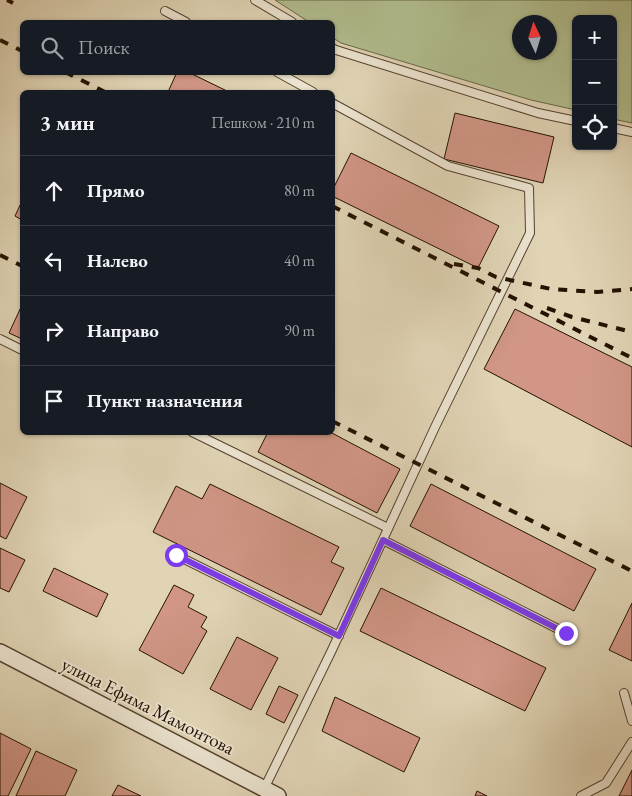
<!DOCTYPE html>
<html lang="ru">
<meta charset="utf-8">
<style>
body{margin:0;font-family:"EB Garamond",serif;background:#20242c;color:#f1f3f6}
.controls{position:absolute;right:15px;top:15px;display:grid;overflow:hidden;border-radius:8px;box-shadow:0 1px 4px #0004}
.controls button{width:45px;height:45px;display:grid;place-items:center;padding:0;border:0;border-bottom:1px solid #363941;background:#171b24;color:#f1f3f6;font:25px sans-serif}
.compass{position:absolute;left:512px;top:15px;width:45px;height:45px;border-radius:50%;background:#171b24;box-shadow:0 1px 4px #0004;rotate:356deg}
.stop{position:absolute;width:15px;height:15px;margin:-11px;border:4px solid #7c3aed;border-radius:50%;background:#fff}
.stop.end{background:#7c3aed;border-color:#fff;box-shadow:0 1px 5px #0008}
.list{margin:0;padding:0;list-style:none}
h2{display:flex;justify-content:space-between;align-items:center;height:65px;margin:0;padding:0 20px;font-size:21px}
h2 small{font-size:16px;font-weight:400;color:#9ea1a6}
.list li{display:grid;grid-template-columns:32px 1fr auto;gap:15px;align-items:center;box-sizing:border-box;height:70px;padding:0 20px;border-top:1px solid #363941}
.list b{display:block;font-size:19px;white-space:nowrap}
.list em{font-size:16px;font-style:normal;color:#9ea1a6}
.icon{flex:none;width:28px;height:28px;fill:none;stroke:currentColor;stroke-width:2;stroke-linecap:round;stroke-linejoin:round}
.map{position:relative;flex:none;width:632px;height:796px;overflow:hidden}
.search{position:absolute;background:#171b24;box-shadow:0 1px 4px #0004;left:20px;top:20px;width:315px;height:55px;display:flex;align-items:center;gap:12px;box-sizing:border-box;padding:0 18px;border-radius:8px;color:#9ea1a6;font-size:19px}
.panel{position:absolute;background:#171b24;box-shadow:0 1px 4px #0004;left:20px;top:90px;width:315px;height:345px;border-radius:8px}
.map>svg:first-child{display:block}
.green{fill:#b1bd8e;stroke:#6b6748;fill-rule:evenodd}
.building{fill:#d19686;stroke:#251101}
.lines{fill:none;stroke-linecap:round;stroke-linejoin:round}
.lane-casing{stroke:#54422e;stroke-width:10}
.street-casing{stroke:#54422e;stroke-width:18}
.lane{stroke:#ebe3cf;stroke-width:8}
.street{stroke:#ebe3cf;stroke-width:15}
.rail{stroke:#251101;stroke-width:4;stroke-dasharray:9 9;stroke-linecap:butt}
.route{stroke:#7c3aed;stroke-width:6}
.labels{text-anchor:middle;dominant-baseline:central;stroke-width:4;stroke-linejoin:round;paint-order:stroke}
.street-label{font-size:19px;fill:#251101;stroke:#ebe3cf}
</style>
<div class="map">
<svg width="632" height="796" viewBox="0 0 632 796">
<rect width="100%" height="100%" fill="#e0d4b5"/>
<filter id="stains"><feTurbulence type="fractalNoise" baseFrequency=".004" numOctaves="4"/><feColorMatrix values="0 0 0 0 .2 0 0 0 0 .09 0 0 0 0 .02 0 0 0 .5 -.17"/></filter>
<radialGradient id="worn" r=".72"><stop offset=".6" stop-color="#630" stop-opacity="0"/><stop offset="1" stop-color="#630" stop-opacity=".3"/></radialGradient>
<!-- green -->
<path class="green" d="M 275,0 L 632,0 L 632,123 L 613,119 L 613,19 L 576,19 L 576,110 L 531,100 L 341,43 L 333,38 L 332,22 L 309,22 ZM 520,22 L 550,22 L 550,52 L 520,52 Z"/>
<!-- building -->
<path class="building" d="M 177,72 L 188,72 L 229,92 L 168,92 Z
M 455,113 L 554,137 L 543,183 L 444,159 Z
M 351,153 L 499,226 L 478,268 L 332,196 L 332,191 Z
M 22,201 L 22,220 L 15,216 Z
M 22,305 L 22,339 L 9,333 Z
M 515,309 L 632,367 L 632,447 L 484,369 Z
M 268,432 L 330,432 L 400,469 L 377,513 L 258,452 Z
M 0,483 L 27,497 L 6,539 L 0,536 Z
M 210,484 L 339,547 L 331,562 L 344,568 L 321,615 L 153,532 L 176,486 L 202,499 Z
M 431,484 L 596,569 L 574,611 L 410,526 Z
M 0,548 L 25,560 L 9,592 L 0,588 Z
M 54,568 L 108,594 L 97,617 L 43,591 Z
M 174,585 L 194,595 L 188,607 L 207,617 L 201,627 L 207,631 L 183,674 L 139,650 Z
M 381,588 L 546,668 L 525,711 L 360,631 Z
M 632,603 L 632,661 L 609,650 Z
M 237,637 L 278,658 L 251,710 L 210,689 Z
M 279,686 L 298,695 L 284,723 L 266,714 Z
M 335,697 L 420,738 L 404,772 L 322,731 Z
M 0,733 L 31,749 L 8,796 L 0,796 Z
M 36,751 L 77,770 L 65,796 L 16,796 Z
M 632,770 L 632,796 L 619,796 Z
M 118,785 L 141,796 L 112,796 Z
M 477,791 L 487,796 L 475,796 Z"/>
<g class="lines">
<!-- lane casing -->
<g class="lane-casing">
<path id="lane" d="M 255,0 L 292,22
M 165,11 L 186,22
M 332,48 L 336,50 L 538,113 L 576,121
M 277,72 L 313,92
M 613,128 L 632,132
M 0,339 L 22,350
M 192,432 L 388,528
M 383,540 L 566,633
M 176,555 L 339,636
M 624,693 L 632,721
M 264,789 L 331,652 L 436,425 L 530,233 L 529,188 L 448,166 L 332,103
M 581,796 L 606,783 L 632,742"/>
</g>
<!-- street casing -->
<g class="street-casing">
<path id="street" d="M 0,652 L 278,796"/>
</g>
<!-- lane -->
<use href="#lane" class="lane"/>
<!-- street -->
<use href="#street" class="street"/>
<!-- rail -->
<path class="rail" d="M 7,0 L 13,3
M 0,40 L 22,51
M 65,72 L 105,92
M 332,206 L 632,358
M 0,255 L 22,266
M 454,264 L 478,268 L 496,277 L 551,289 L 597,292 L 632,289
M 547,308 L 572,317 L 632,332
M 332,421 L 632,571"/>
</g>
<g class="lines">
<!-- route -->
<path class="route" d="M 176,555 L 339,636 L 383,540 L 566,633"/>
</g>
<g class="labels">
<!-- street labels -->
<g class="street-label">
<text transform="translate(148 706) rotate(27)">улица Ефима Мамонтова</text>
</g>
</g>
<rect width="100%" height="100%" filter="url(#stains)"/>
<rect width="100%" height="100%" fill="url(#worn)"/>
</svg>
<div class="controls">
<button>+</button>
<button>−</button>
<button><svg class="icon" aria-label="locate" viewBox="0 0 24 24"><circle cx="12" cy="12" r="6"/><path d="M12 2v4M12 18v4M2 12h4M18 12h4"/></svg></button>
</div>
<svg class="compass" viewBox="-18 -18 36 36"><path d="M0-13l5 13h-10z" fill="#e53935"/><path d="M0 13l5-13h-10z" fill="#9ea1a6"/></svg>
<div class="stop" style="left:176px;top:555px"></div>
<div class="stop end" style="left:566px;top:633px"></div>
<div class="search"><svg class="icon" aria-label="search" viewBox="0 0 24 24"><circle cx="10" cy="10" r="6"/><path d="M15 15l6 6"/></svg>Поиск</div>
<section class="panel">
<h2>3 мин<small>Пешком · 210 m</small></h2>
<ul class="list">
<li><svg class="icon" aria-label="ahead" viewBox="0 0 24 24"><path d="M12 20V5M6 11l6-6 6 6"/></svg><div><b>Прямо</b></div><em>80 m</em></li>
<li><svg class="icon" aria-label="left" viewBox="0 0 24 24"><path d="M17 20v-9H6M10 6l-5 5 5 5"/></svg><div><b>Налево</b></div><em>40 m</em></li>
<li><svg class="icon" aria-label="right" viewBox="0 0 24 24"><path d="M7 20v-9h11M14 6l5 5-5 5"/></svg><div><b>Направо</b></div><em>90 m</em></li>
<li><svg class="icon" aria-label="arrive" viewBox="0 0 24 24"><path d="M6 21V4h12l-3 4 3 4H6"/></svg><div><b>Пункт назначения</b></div></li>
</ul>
</section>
</div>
